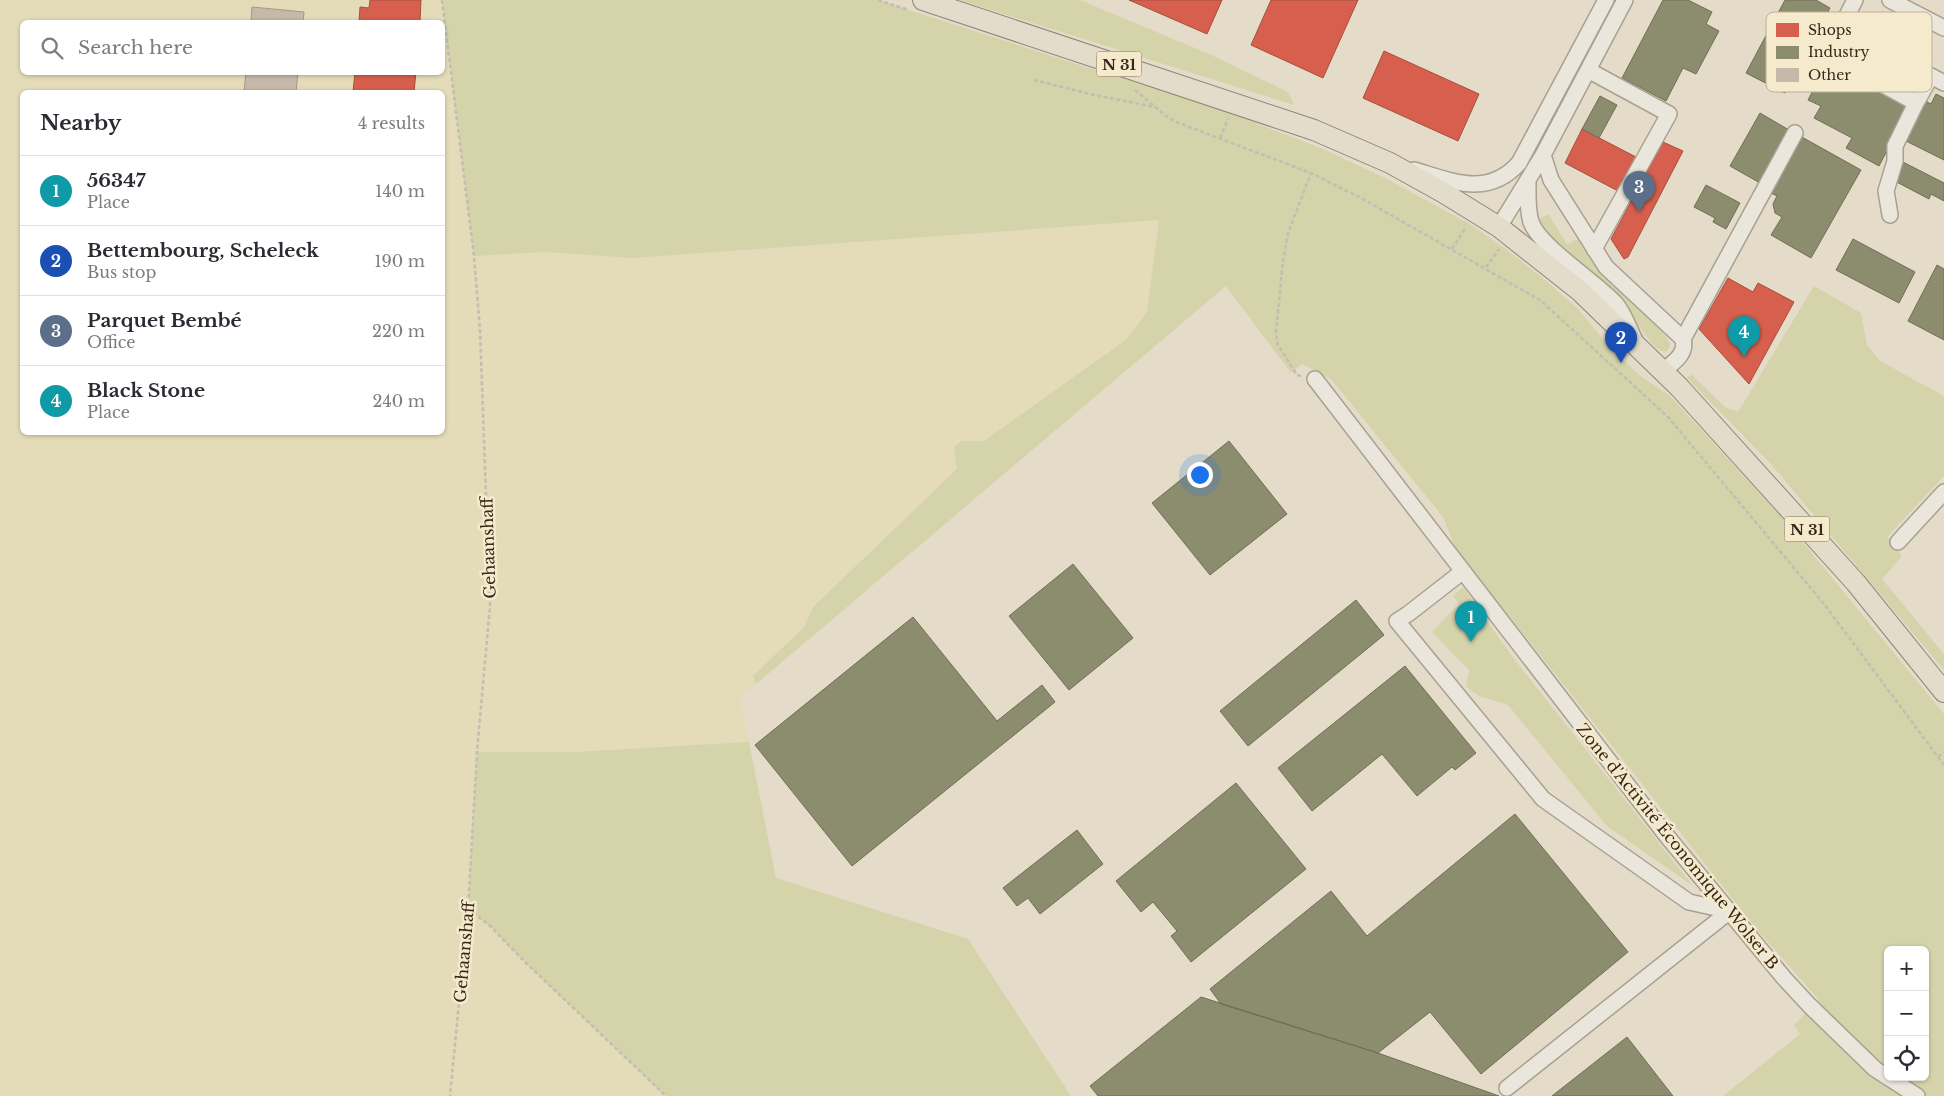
<!DOCTYPE html>
<meta charset="utf-8">
<style>
body{margin:0;font-family:"Libre Baskerville",serif;background:#f2f2f3;color:#2b2b33}
.controls{position:absolute;right:15px;bottom:15px;display:grid;overflow:hidden;border-radius:8px;box-shadow:0 1px 4px #0004}
.controls button{width:45px;height:45px;display:grid;place-items:center;padding:0;border:0;border-bottom:1px solid #e1e1e2;background:#fff;color:#2b2b33;font:25px sans-serif}
.you{position:absolute;left:1199px;top:474px;width:18px;height:18px;margin:-12px;border:4px solid #fff;border-radius:50%;background:#1a73e8;box-shadow:0 0 0 8px #1a73e833}
.badge{display:grid;place-items:center;width:32px;height:32px;border-radius:50%;background:#1a73e8;color:#fff;font-size:16px;font-weight:700}
.pin{position:absolute;translate:-50% -41px;filter:drop-shadow(0 1px 2px #0008)}
.pin::after{content:'';position:absolute;top:26px;width:18px;height:15px;background:inherit;clip-path:polygon(0 0,100% 0,50% 100%)}
.list{margin:0;padding:0;list-style:none}
h2{display:flex;justify-content:space-between;align-items:center;height:65px;margin:0;padding:0 20px;font-size:21px}
h2 small{font-size:16px;font-weight:400;color:#7c7c81}
.list li{display:grid;grid-template-columns:32px 1fr auto;gap:15px;align-items:center;box-sizing:border-box;height:70px;padding:0 20px;border-top:1px solid #e1e1e2}
.list b{display:block;font-size:19px;white-space:nowrap}
.list p{margin:0;font-size:16px;white-space:nowrap;color:#7c7c81}
.list em{font-size:16px;font-style:normal;color:#7c7c81}
.icon{flex:none;width:28px;height:28px;fill:none;stroke:currentColor;stroke-width:2;stroke-linecap:round;stroke-linejoin:round}
.map{position:relative;flex:none;width:1944px;height:1096px;overflow:hidden}
.search{position:absolute;background:#fff;box-shadow:0 1px 4px #0004;left:20px;top:20px;width:425px;height:55px;display:flex;align-items:center;gap:12px;box-sizing:border-box;padding:0 18px;border-radius:8px;color:#7c7c81;font-size:19px}
.panel{position:absolute;background:#fff;box-shadow:0 1px 4px #0004;left:20px;top:90px;width:425px;height:345px;border-radius:8px}
.map>svg:first-child{display:block}
.farmland{fill:#e4dbb8;fill-rule:evenodd}
.green{fill:#d4d3aa;fill-rule:evenodd}
.shops{fill:#d6604d;stroke:#a64f3e}
.industry{fill:#8c8c6e;stroke:#726e55}
.building{fill:#c7b9a9;stroke:#a39788}
.lines{fill:none;stroke-linecap:round;stroke-linejoin:round}
.minor-casing{stroke:#a8a092;stroke-width:18}
.major-casing{stroke:#8e8679;stroke-width:22}
.path{stroke:#c3bdb2;stroke-width:2.5;stroke-dasharray:4 2.5;stroke-linecap:butt}
.minor{stroke:#ebe6db;stroke-width:15}
.major{stroke:#e3dccb;stroke-width:20}
.labels{text-anchor:middle;dominant-baseline:central;stroke-width:5;stroke-linejoin:round;paint-order:stroke}
.shield{fill:#f6eacd;stroke:#706250;stroke-width:1}
.shield-label{font-size:15px;font-weight:bold;fill:#36281b}
.street-label{font-size:16px;fill:#36281b;stroke:#f6eacd}
.key{fill:#f6eacd;stroke:#bcb098;stroke-width:1}
.key-label{font-size:14px;fill:#36281b}
</style>
<div class="map">
<svg width="1944" height="1096" viewBox="0 0 1944 1096">
<rect width="100%" height="100%" fill="#e4dcc8"/>
<!-- farmland -->
<path class="farmland" d="M 0,0 L 442,0 L 474,256 L 546,252 L 632,258 L 1159,220 L 1147,313 L 1127,339 L 984,441 L 962,441 L 957,469 L 813,607 L 804,627 L 753,676 L 756,684 L 740,698 L 749,742 L 576,752 L 477,752 L 468,909 L 489,925 L 525,962 L 666,1096 L 0,1096 ZM 22,22 L 442,22 L 442,72 L 22,72 ZM 22,92 L 442,92 L 442,432 L 22,432 Z"/>
<!-- green -->
<path class="green" d="M 442,0 L 878,0 L 1117,77 L 1128,77 L 1219,109 L 1321,148 L 1383,177 L 1468,223 L 1502,246 L 1545,280 L 1578,309 L 1608,345 L 1639,375 L 1670,396 L 1787,523 L 1944,714 L 1944,1096 L 1723,1096 L 1800,1034 L 1794,1025 L 1819,1000 L 1754,926 L 1455,547 L 1443,517 L 1331,379 L 1302,364 L 1291,373 L 1226,286 L 756,684 L 753,676 L 804,627 L 813,607 L 957,469 L 954,447 L 962,441 L 984,441 L 1127,339 L 1147,312 L 1159,220 L 632,258 L 546,252 L 474,256 ZM 1888,950 L 1925,950 L 1925,1077 L 1888,1077 Z
M 959,0 L 1080,0 L 1209,54 L 1288,92 L 1294,105 Z
M 1548,214 L 1567,244 L 1578,239 L 1600,271 L 1656,323 L 1670,343 L 1669,348 L 1667,351 L 1661,351 L 1653,345 L 1621,302 L 1548,237 L 1538,220 Z
M 1814,286 L 1861,313 L 1867,345 L 1880,361 L 1944,396 L 1944,476 L 1887,537 L 1902,556 L 1882,579 L 1944,654 L 1944,670 L 1771,464 L 1687,378 L 1691,374 L 1725,407 L 1738,412 Z
M 1463,587 L 1511,655 L 1693,886 L 1607,826 L 1508,705 L 1479,696 L 1466,686 L 1469,670 L 1432,632 L 1459,604 L 1453,596 Z
M 749,742 L 776,878 L 968,939 L 1071,1096 L 666,1096 L 525,962 L 489,925 L 468,909 L 477,752 L 576,752 Z"/>
<!-- shops -->
<path class="shops" d="M 370,0 L 421,0 L 420,22 L 359,22 L 360,7 L 369,8 Z
M 1129,0 L 1222,0 L 1207,34 Z
M 1271,0 L 1358,0 L 1323,78 L 1251,45 Z
M 1384,51 L 1479,94 L 1458,141 L 1363,98 Z
M 355,72 L 416,72 L 414,92 L 353,92 Z
M 1582,129 L 1636,157 L 1618,191 L 1565,163 Z
M 1663,142 L 1683,151 L 1628,257 L 1624,259 L 1611,239 Z
M 1728,278 L 1753,292 L 1758,283 L 1794,302 L 1749,384 L 1699,329 Z"/>
<!-- industry -->
<path class="industry" d="M 1663,0 L 1688,0 L 1712,12 L 1706,24 L 1719,31 L 1696,74 L 1683,68 L 1666,101 L 1622,78 Z
M 1785,0 L 1816,0 L 1830,8 L 1785,93 L 1746,73 Z
M 1858,27 L 1932,61 L 1919,89 L 1872,67 L 1874,63 L 1846,51 Z
M 1827,64 L 1909,108 L 1879,166 L 1846,148 L 1852,138 L 1814,118 L 1821,106 L 1808,100 Z
M 1936,94 L 1944,98 L 1944,160 L 1902,139 L 1922,99 L 1931,104 Z
M 1600,96 L 1617,105 L 1599,138 L 1582,129 Z
M 1760,113 L 1789,130 L 1760,183 L 1730,166 Z
M 1800,136 L 1861,170 L 1811,258 L 1771,235 L 1782,217 L 1775,213 L 1773,204 L 1777,196 L 1769,192 Z
M 1901,161 L 1944,183 L 1944,201 L 1931,194 L 1929,199 L 1891,179 Z
M 1706,185 L 1740,203 L 1726,229 L 1713,222 L 1715,218 L 1694,207 Z
M 1853,239 L 1915,272 L 1899,303 L 1836,270 Z
M 1937,265 L 1944,269 L 1944,340 L 1908,321 Z
M 1229,441 L 1287,514 L 1210,575 L 1152,503 Z
M 1073,564 L 1133,638 L 1069,690 L 1009,616 Z
M 1356,600 L 1384,635 L 1248,746 L 1220,711 Z
M 913,617 L 997,721 L 1042,685 L 1055,702 L 852,866 L 755,745 Z
M 1405,666 L 1476,753 L 1455,770 L 1452,767 L 1417,796 L 1382,754 L 1312,811 L 1278,768 Z
M 1236,783 L 1306,869 L 1191,962 L 1171,936 L 1177,931 L 1153,902 L 1141,912 L 1116,881 Z
M 1515,814 L 1628,952 L 1481,1074 L 1430,1012 L 1378,1053 L 1221,1004 L 1210,989 L 1331,891 L 1367,936 Z
M 1077,830 L 1103,864 L 1040,914 L 1028,898 L 1017,906 L 1003,888 Z
M 1201,997 L 1378,1053 L 1499,1096 L 1098,1096 L 1090,1086 Z
M 1627,1037 L 1673,1096 L 1552,1096 Z"/>
<!-- building -->
<path class="building" d="M 252,7 L 304,12 L 303,22 L 251,22 Z
M 246,72 L 298,72 L 296,92 L 244,92 Z"/>
<g class="lines">
<!-- minor casing -->
<g class="minor-casing">
<path id="minor" d="M 1855,0 L 1827,54 L 1916,103
M 1890,0 L 1944,28
M 1588,70 L 1669,114 L 1594,249
M 1543,155 L 1551,180 L 1606,267 L 1683,339 C 1687,354 1674,362 1663,371
M 1414,170 C 1452,181 1488,198 1519,163 L 1606,0
M 1528,180 C 1528,194 1527,209 1531,222 C 1540,247 1595,281 1616,304 C 1624,313 1628,327 1634,338
M 1890,215 L 1886,191 L 1895,161 L 1895,146 L 1916,103 L 1931,76 L 1944,83
M 1499,227 L 1543,155 L 1625,0
M 1683,339 L 1795,133
M 1315,379 L 1666,835 L 1784,978 L 1809,1005 L 1875,1069 L 1917,1096
M 1898,542 L 1944,492
M 1462,572 L 1408,614 L 1397,621 L 1543,799 L 1689,902 L 1730,911 L 1507,1088"/>
</g>
<!-- major casing -->
<g class="major-casing">
<path id="major" d="M 923,0 L 1314,130 L 1390,163 L 1444,193 L 1499,227 L 1581,292 L 1679,387 L 1856,583 L 1944,692"/>
</g>
<!-- path -->
<path class="path" d="M 442,0 L 474,256 L 480,330 L 490,606 L 477,752 L 468,909 L 450,1096
M 878,0 L 909,10
M 1034,80 L 1090,94 L 1155,107
M 1135,90 L 1165,115 L 1176,122 L 1311,173 L 1361,198 L 1540,300 L 1668,417 L 1824,604 L 1944,765
M 1220,138 L 1228,119
M 1452,249 L 1466,227
M 1486,267 L 1499,249
M 1301,376 L 1297,375 L 1278,345 L 1276,332 L 1283,261 L 1288,233 L 1311,173
M 1938,757 L 1944,752
M 468,909 L 489,925 L 525,962 L 666,1096"/>
<!-- minor -->
<use href="#minor" class="minor"/>
<!-- major -->
<use href="#major" class="major"/>
</g>
<g class="labels">
<!-- shield labels -->
<g class="shield">
<rect x="1096.5" y="51.5" width="45" height="25" rx="4"/>
<rect x="1784.5" y="516.5" width="45" height="25" rx="4"/>
</g>
<g class="shield-label">
<text x="1119" y="64">N 31</text>
<text x="1807" y="529">N 31</text>
</g>
<!-- street labels -->
<g class="street-label">
<text transform="translate(488 548) rotate(-92)">Gehaanshaff</text>
<text transform="translate(1678 846) rotate(51)">Zone d'Activité Économique Wolser B</text>
<text transform="translate(464 952) rotate(-85)">Gehaanshaff</text>
</g>
</g>
<!-- legend -->
<rect x="1766" y="12" width="166" height="80" rx="8" class="key"/>
<rect x="1776" y="23" width="23" height="14" fill="#d6604d"/>
<rect x="1776" y="46" width="23" height="13" fill="#8c8c6e"/>
<rect x="1776" y="68" width="23" height="14" fill="#c7b9a9"/>
<g class="key-label">
<text x="1808" y="35">Shops</text>
<text x="1808" y="57">Industry</text>
<text x="1808" y="80">Other</text>
</g>
</svg>
<div class="controls">
<button>+</button>
<button>−</button>
<button><svg class="icon" aria-label="locate" viewBox="0 0 24 24"><circle cx="12" cy="12" r="6"/><path d="M12 2v4M12 18v4M2 12h4M18 12h4"/></svg></button>
</div>
<div class="you"></div>
<div class="pin badge" style="left:1471px;top:642px;background:#0f9aa8">1</div>
<div class="pin badge" style="left:1621px;top:363px;background:#1a4fb4">2</div>
<div class="pin badge" style="left:1639px;top:212px;background:#5c6f8a">3</div>
<div class="pin badge" style="left:1744px;top:357px;background:#0f9aa8">4</div>
<div class="search"><svg class="icon" aria-label="search" viewBox="0 0 24 24"><circle cx="10" cy="10" r="6"/><path d="M15 15l6 6"/></svg>Search here</div>
<section class="panel">
<h2>Nearby<small>4 results</small></h2>
<ul class="list">
<li><span class="badge" style="background:#0f9aa8">1</span><div><b>56347</b><p>Place</p></div><em>140 m</em></li>
<li><span class="badge" style="background:#1a4fb4">2</span><div><b>Bettembourg, Scheleck</b><p>Bus stop</p></div><em>190 m</em></li>
<li><span class="badge" style="background:#5c6f8a">3</span><div><b>Parquet Bembé</b><p>Office</p></div><em>220 m</em></li>
<li><span class="badge" style="background:#0f9aa8">4</span><div><b>Black Stone</b><p>Place</p></div><em>240 m</em></li>
</ul>
</section>
</div>
